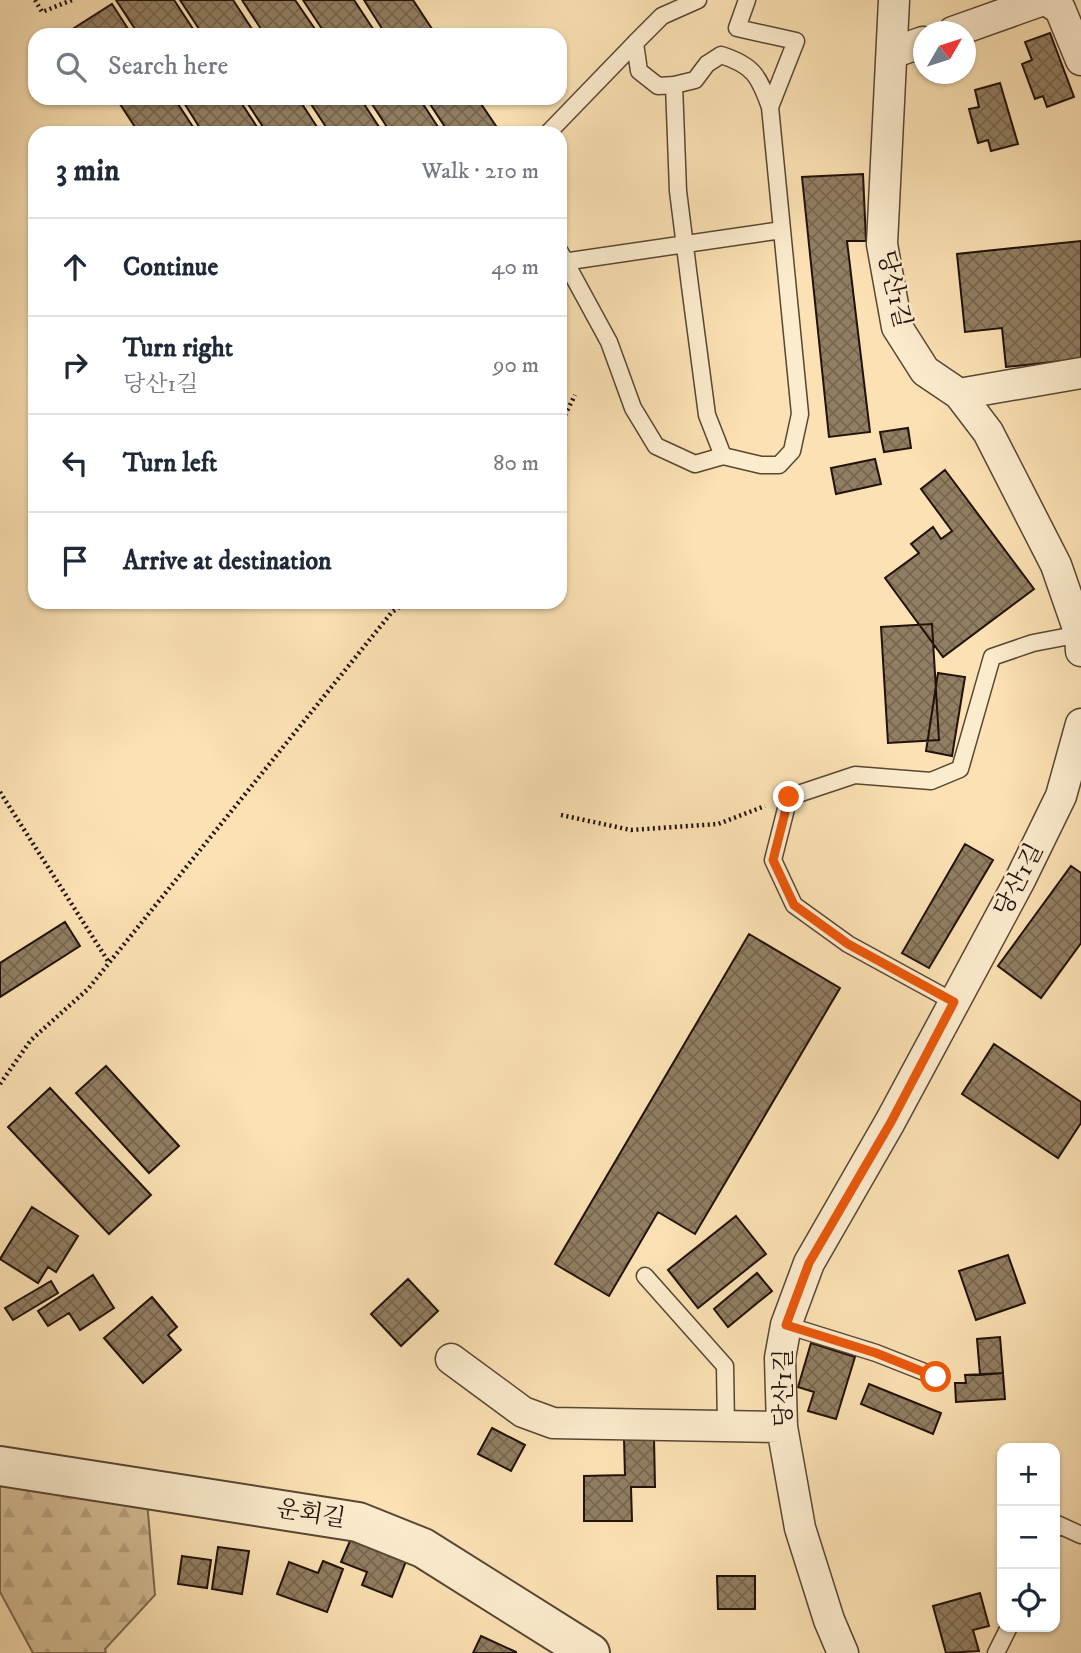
<!DOCTYPE html>
<meta charset="utf-8">
<style>
body{margin:0;font-family:"IM FELL DW Pica","Noto Serif KR",serif;background:#f6f6f7;color:#1f2937}
.controls{position:absolute;right:21px;bottom:21px;display:grid;overflow:hidden;border-radius:14px;box-shadow:0 2px 5px #0004}
.controls button{width:63px;height:63px;display:grid;place-items:center;padding:0;border:0;border-bottom:2px solid #e0e1e3;background:#fff;color:#1f2937;font:35px sans-serif}
.compass{position:absolute;left:913px;top:21px;width:63px;height:63px;border-radius:50%;background:#fff;box-shadow:0 2px 5px #0004;rotate:51deg}
.stop{position:absolute;width:21px;height:21px;margin:-16px;border:5px solid #ea580c;border-radius:50%;background:#fff}
.stop.end{background:#ea580c;border-color:#fff;box-shadow:0 2px 7px #0008}
.list{margin:0;padding:0;list-style:none}
h2{display:flex;justify-content:space-between;align-items:center;height:91px;margin:0;padding:0 28px;font-size:30px}
h2 small{font-size:23px;font-weight:400;color:#747a83}
.list li{display:grid;grid-template-columns:46px 1fr auto;gap:21px;align-items:center;box-sizing:border-box;height:98px;padding:0 28px;border-top:2px solid #e0e1e3}
.list b{display:block;font-size:26px;white-space:nowrap}
.list p{margin:0;font-size:23px;white-space:nowrap;color:#747a83}
.list em{font-size:23px;font-style:normal;color:#747a83}
.icon{flex:none;width:38px;height:38px;fill:none;stroke:currentColor;stroke-width:2;stroke-linecap:round;stroke-linejoin:round}
.map{position:relative;flex:none;width:1081px;height:1653px;overflow:hidden}
.search{position:absolute;background:#fff;box-shadow:0 2px 5px #0004;left:28px;top:28px;width:539px;height:77px;display:flex;align-items:center;gap:18px;box-sizing:border-box;padding:0 24px;border-radius:21px;color:#747a83;font-size:26px}
.panel{position:absolute;background:#fff;box-shadow:0 2px 5px #0004;left:28px;top:126px;width:539px;height:483px;border-radius:21px}
.map>svg:first-child{display:block}
.forest{fill:url(#forest-firs);stroke:#7c6850;stroke-width:2}
.building{fill:url(#building-cross-hatch);stroke:#21120a;stroke-width:2}
.lines{fill:none;stroke-linecap:round;stroke-linejoin:round}
.service-casing{stroke:#584634;stroke-width:19}
.minor-casing{stroke:#584634;stroke-width:33}
.tertiary-casing{stroke:#584634;stroke-width:42}
.path{stroke:#21120a;stroke-width:4.5;stroke-dasharray:2 3.5;stroke-linecap:butt}
.service{stroke:#fcecce;stroke-width:16}
.minor{stroke:#fcecce;stroke-width:30}
.tertiary{stroke:#fcecce;stroke-width:38}
.route{stroke:#ea580c;stroke-width:9}
.labels{text-anchor:middle;dominant-baseline:central;stroke-width:5;stroke-linejoin:round;paint-order:stroke}
.street-label{font-size:24px;fill:#21120a;stroke:#fcecce}
</style>
<div class="map">
<svg width="1081" height="1653" viewBox="0 0 1081 1653">
<defs>
<pattern id="forest-firs" width="22" height="20" patternUnits="userSpaceOnUse" patternTransform="scale(1.75)"><rect width="22" height="20" fill="#d6be96"/><path d="M5 1l3.5 6h-7zM16 11l3.5 6h-7z" fill="#b7a280"/></pattern>
<pattern id="building-cross-hatch" width="8" height="8" patternUnits="userSpaceOnUse" patternTransform="scale(1.75)"><rect width="8" height="8" fill="#927e62"/><path d="M0 0l8 8M0 8l8-8" fill="none" stroke="#77664f"/></pattern>
</defs>
<rect width="100%" height="100%" fill="#fbe1b3"/>
<filter id="stains"><feTurbulence type="fractalNoise" baseFrequency=".00286" numOctaves="4"/><feColorMatrix values="0 0 0 0 .2 0 0 0 0 .09 0 0 0 0 .02 0 0 0 .5 -.17"/></filter>
<radialGradient id="worn" r=".72"><stop offset=".6" stop-color="#630" stop-opacity="0"/><stop offset="1" stop-color="#630" stop-opacity=".3"/></radialGradient>
<!-- forest -->
<path class="forest" d="M 0,1481 L 147,1501 L 155,1595 L 105,1649 L 106,1653 L 33,1653 L 0,1592 Z"/>
<!-- building -->
<path class="building" d="M 116,0 L 174,0 L 197,35 L 139,35 Z
M 180,0 L 233,0 L 256,35 L 203,35 Z
M 242,0 L 295,0 L 319,35 L 265,35 Z
M 303,0 L 354,0 L 377,35 L 326,35 Z
M 364,0 L 413,0 L 436,35 L 386,35 Z
M 112,4 L 132,35 L 75,35 L 71,30 Z
M 1050,33 L 1074,97 L 1047,107 L 1043,96 L 1035,99 L 1022,64 L 1032,60 L 1025,42 Z
M 1000,83 L 1018,144 L 991,151 L 988,140 L 978,143 L 969,109 L 979,107 L 975,90 Z
M 116,98 L 174,98 L 197,133 L 139,133 Z
M 181,98 L 238,98 L 261,133 L 203,133 Z
M 244,98 L 298,98 L 321,133 L 267,133 Z
M 307,98 L 360,98 L 383,133 L 330,133 Z
M 368,98 L 419,98 L 442,133 L 391,133 Z
M 426,98 L 477,98 L 498,129 L 492,133 L 449,133 Z
M 863,174 L 866,241 L 847,241 L 870,432 L 829,437 L 802,177 Z
M 1081,241 L 1081,359 L 1006,367 L 1002,328 L 965,332 L 957,254 Z
M 908,428 L 911,448 L 884,452 L 880,432 Z
M 875,459 L 881,484 L 836,494 L 831,468 Z
M 945,470 L 1034,589 L 943,657 L 885,578 L 919,553 L 911,544 L 933,527 L 941,539 L 952,531 L 921,489 Z
M 932,624 L 939,740 L 888,743 L 881,627 Z
M 938,673 L 965,677 L 952,756 L 926,751 Z
M 965,844 L 993,860 L 929,968 L 902,953 Z
M 1071,866 L 1081,873 L 1081,943 L 1041,998 L 998,966 Z
M 65,922 L 80,946 L 0,997 L 0,963 Z
M 749,934 L 840,988 L 695,1234 L 658,1212 L 609,1296 L 555,1264 Z
M 994,1044 L 1081,1102 L 1081,1123 L 1058,1158 L 962,1094 Z
M 106,1066 L 179,1146 L 149,1173 L 76,1093 Z
M 50,1088 L 151,1195 L 109,1234 L 8,1127 Z
M 32,1207 L 78,1236 L 56,1272 L 48,1267 L 38,1283 L 0,1259 Z
M 736,1216 L 766,1254 L 698,1308 L 668,1270 Z
M 1008,1255 L 1025,1303 L 976,1320 L 959,1271 Z
M 757,1273 L 772,1291 L 728,1327 L 714,1309 Z
M 93,1275 L 114,1308 L 80,1330 L 69,1313 L 48,1326 L 38,1311 Z
M 408,1279 L 438,1311 L 401,1346 L 371,1314 Z
M 51,1281 L 58,1293 L 13,1320 L 5,1308 Z
M 152,1297 L 177,1327 L 168,1335 L 181,1350 L 143,1383 L 104,1338 Z
M 1000,1337 L 1003,1373 L 980,1375 L 977,1339 Z
M 811,1343 L 855,1357 L 836,1419 L 808,1411 L 814,1392 L 798,1387 Z
M 1003,1373 L 1005,1399 L 956,1402 L 955,1383 L 966,1383 L 965,1375 Z
M 869,1384 L 941,1413 L 933,1434 L 861,1404 Z
M 492,1428 L 525,1445 L 511,1471 L 478,1454 Z
M 654,1438 L 655,1487 L 631,1487 L 632,1521 L 584,1521 L 584,1476 L 625,1475 L 624,1439 Z
M 353,1534 L 408,1556 L 392,1597 L 362,1585 L 367,1572 L 341,1562 Z
M 218,1547 L 249,1551 L 242,1594 L 212,1589 Z
M 182,1556 L 211,1560 L 207,1588 L 178,1584 Z
M 323,1561 L 343,1569 L 327,1612 L 277,1594 L 289,1562 L 318,1573 Z
M 717,1576 L 755,1576 L 755,1609 L 718,1609 Z
M 980,1593 L 989,1626 L 973,1630 L 979,1651 L 946,1653 L 933,1606 Z
M 481,1636 L 516,1652 L 516,1653 L 473,1653 Z"/>
<g class="lines">
<!-- service casing -->
<g class="service-casing">
<path id="service" d="M 698,0 L 662,16 L 635,43 L 639,71 L 658,86 L 674,85 L 695,80 L 707,64 L 721,55 C 753,65 759,76 770,107
M 674,85 L 678,191 L 690,286 L 707,415 L 723,456 L 761,465 L 779,465 L 792,451 L 800,414 L 770,107 L 796,41 L 737,28 L 747,0
M 548,133 L 635,43
M 560,252 L 609,342 L 633,408 L 656,446 L 695,464 L 723,456
M 563,262 L 782,230
M 954,1002 L 848,944 L 794,905 L 773,860 L 789,797 L 855,775 L 931,781 L 960,769 L 992,657 L 1033,643 L 1080,634
M 645,1276 L 725,1366 L 726,1426
M 786,1325 L 876,1353 L 937,1377
M 1055,1529 L 1057,1524 L 1081,1535
M 996,1653 L 1009,1627"/>
</g>
<!-- minor casing -->
<g class="minor-casing">
<path id="minor" d="M 894,0 L 882,244 L 897,327 L 925,371 L 959,394 L 988,432 L 1056,565 L 1080,634 L 1081,651
M 1046,0 L 1060,9 L 1081,60
M 953,32 L 1043,0
M 892,53 L 923,42
M 959,394 L 1081,373
M 451,1359 L 523,1412 L 553,1423 L 782,1427
M 843,1653 L 829,1620 L 800,1528 L 782,1427 L 780,1358 L 786,1325 L 809,1263 L 890,1122 L 1020,880 L 1061,796 L 1081,724"/>
</g>
<!-- tertiary casing -->
<g class="tertiary-casing">
<path id="tertiary" d="M 0,1466 L 358,1522 L 423,1548 L 590,1653"/>
</g>
<!-- path -->
<path class="path" d="M 35,0 L 42,12 L 72,0
M 560,425 L 575,395
M 0,792 L 108,961
M 561,815 L 631,830 L 718,824 L 765,806
M 0,1084 L 31,1040 L 88,989 L 392,612 L 407,602"/>
<!-- service -->
<use href="#service" class="service"/>
<!-- minor -->
<use href="#minor" class="minor"/>
<!-- tertiary -->
<use href="#tertiary" class="tertiary"/>
</g>
<g class="lines">
<!-- route -->
<path class="route" d="M 789,797 L 773,860 L 794,905 L 848,944 L 954,1002 L 891,1122 L 809,1263 L 786,1325 L 876,1353 L 936,1377"/>
</g>
<g class="labels">
<!-- street labels -->
<g class="street-label">
<text transform="translate(894 289) rotate(77)">당산1길</text>
<text transform="translate(1019 880) rotate(-63)">당산1길</text>
<text transform="translate(784 1388) rotate(-90)">당산1길</text>
<text transform="translate(311 1514) rotate(9)">운회길</text>
</g>
</g>
<rect width="100%" height="100%" filter="url(#stains)"/>
<rect width="100%" height="100%" fill="url(#worn)"/>
</svg>
<div class="controls">
<button>+</button>
<button>−</button>
<button><svg class="icon" aria-label="locate" viewBox="0 0 24 24"><circle cx="12" cy="12" r="6"/><path d="M12 2v4M12 18v4M2 12h4M18 12h4"/></svg></button>
</div>
<svg class="compass" viewBox="-18 -18 36 36"><path d="M0-13l5 13h-10z" fill="#e53935"/><path d="M0 13l5-13h-10z" fill="#747a83"/></svg>
<div class="stop" style="left:936px;top:1377px"></div>
<div class="stop end" style="left:789px;top:797px"></div>
<div class="search"><svg class="icon" aria-label="search" viewBox="0 0 24 24"><circle cx="10" cy="10" r="6"/><path d="M15 15l6 6"/></svg>Search here</div>
<section class="panel">
<h2>3 min<small>Walk · 210 m</small></h2>
<ul class="list">
<li><svg class="icon" aria-label="ahead" viewBox="0 0 24 24"><path d="M12 20V5M6 11l6-6 6 6"/></svg><div><b>Continue</b></div><em>40 m</em></li>
<li><svg class="icon" aria-label="right" viewBox="0 0 24 24"><path d="M7 20v-9h11M14 6l5 5-5 5"/></svg><div><b>Turn right</b><p>당산1길</p></div><em>90 m</em></li>
<li><svg class="icon" aria-label="left" viewBox="0 0 24 24"><path d="M17 20v-9H6M10 6l-5 5 5 5"/></svg><div><b>Turn left</b></div><em>80 m</em></li>
<li><svg class="icon" aria-label="arrive" viewBox="0 0 24 24"><path d="M6 21V4h12l-3 4 3 4H6"/></svg><div><b>Arrive at destination</b></div></li>
</ul>
</section>
</div>
